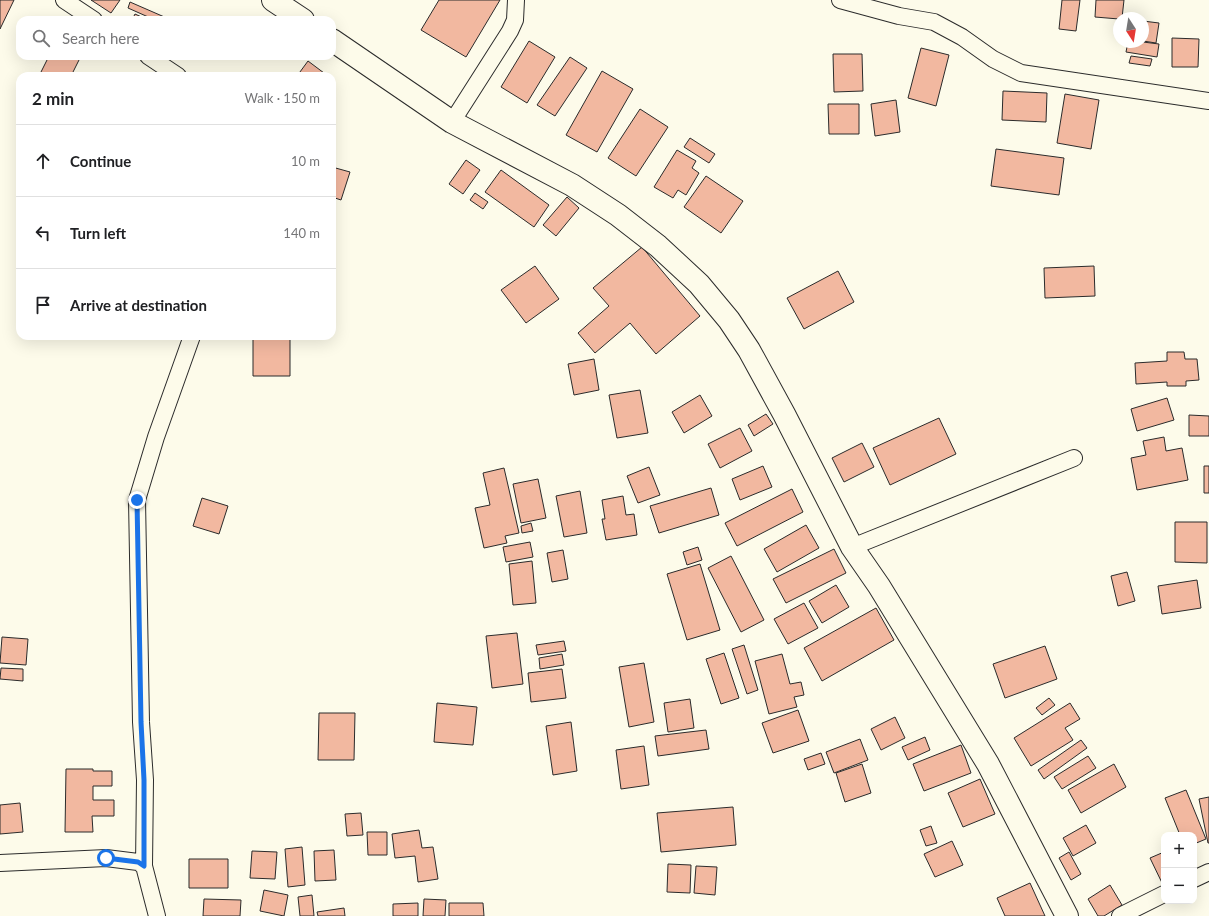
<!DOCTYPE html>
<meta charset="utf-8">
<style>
body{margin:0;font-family:Lato,sans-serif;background:#f2f2f2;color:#202124}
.controls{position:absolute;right:12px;bottom:12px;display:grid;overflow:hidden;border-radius:8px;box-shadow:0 4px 16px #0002}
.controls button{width:36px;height:36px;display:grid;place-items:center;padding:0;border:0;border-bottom:1px solid #e0e0e0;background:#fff;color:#202124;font:20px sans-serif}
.compass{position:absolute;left:1113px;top:12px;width:36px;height:36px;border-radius:50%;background:#fff;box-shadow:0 4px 16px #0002;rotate:168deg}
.stop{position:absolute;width:12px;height:12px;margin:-9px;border:3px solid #1a73e8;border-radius:50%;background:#fff}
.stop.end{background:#1a73e8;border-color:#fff;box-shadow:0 1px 4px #0008}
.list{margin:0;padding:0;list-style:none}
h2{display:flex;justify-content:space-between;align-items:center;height:52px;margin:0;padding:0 16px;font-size:17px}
h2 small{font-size:13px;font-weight:400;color:#757577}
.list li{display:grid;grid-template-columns:26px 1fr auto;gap:12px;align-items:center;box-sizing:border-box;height:72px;padding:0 16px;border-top:1px solid #e0e0e0}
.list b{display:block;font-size:15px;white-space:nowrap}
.list em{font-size:13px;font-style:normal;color:#757577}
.icon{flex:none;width:22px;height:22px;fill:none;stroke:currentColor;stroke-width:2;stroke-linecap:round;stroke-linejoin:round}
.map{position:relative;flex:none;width:1209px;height:916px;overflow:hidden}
.search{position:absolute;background:#fff;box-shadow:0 4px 16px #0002;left:16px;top:16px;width:320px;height:44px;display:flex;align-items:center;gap:10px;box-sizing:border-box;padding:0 14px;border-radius:12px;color:#757577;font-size:15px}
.panel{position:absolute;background:#fff;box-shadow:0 4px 16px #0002;left:16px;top:72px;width:320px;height:268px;border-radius:12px}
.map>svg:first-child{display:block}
.building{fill:#f2b8a0;stroke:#2b2b2b}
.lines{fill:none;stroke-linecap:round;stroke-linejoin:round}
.street-casing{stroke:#2b2b2b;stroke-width:18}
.highway-casing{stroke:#2b2b2b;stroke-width:24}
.street{stroke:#fdfbea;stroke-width:16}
.highway{stroke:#fdfbea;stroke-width:22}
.route{stroke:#1a73e8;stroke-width:5}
</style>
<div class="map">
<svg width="1209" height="916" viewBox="0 0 1209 916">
<rect width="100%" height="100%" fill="#fdfbea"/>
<!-- building -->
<path class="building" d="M 0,0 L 14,0 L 0,29 Z
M 91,0 L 120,0 L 111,13 Z
M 439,0 L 500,0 L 466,57 L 421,30 Z
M 1062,0 L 1080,0 L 1076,31 L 1059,29 Z
M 1096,0 L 1124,0 L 1122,18 L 1119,19 L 1095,17 Z
M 130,2 L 169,19 L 168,20 L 155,20 L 128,8 Z
M 135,14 L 148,20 L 132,20 Z
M 1143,21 L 1159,23 L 1156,43 L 1143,41 Z
M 1172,38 L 1199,39 L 1198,67 L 1172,67 Z
M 529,41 L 555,57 L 527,103 L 501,87 Z
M 1128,42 L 1143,42 L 1159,44 L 1157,57 L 1126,52 Z
M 921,48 L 949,55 L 936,106 L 908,98 Z
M 833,54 L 862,54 L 863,91 L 834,92 Z
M 49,56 L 81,56 L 71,76 L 39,76 Z
M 1131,56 L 1152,59 L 1150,66 L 1129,63 Z
M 570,57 L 587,68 L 555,116 L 537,105 Z
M 308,61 L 328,76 L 297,76 Z
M 602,71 L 633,89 L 597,152 L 566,135 Z
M 1003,91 L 1047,93 L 1046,122 L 1002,120 Z
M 1065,94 L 1099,100 L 1091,149 L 1057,143 Z
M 896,100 L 900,132 L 875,136 L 871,104 Z
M 828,104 L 859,104 L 859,134 L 829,134 Z
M 640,109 L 668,127 L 636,176 L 608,158 Z
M 690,138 L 715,154 L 709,163 L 684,147 Z
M 996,149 L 1064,158 L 1059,195 L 991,186 Z
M 677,150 L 696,161 L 692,168 L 699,173 L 686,195 L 678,190 L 673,198 L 654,187 Z
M 466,160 L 480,170 L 463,194 L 449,184 Z
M 332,167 L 350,172 L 341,200 L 332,197 Z
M 501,170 L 549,205 L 534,227 L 485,192 Z
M 706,176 L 743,201 L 721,233 L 684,207 Z
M 475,193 L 488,202 L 483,209 L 470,200 Z
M 567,197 L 579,208 L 556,236 L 543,225 Z
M 642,247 L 700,316 L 656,354 L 630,323 L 595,353 L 578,333 L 609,306 L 593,288 Z
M 535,266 L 559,299 L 526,323 L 501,290 Z
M 1094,266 L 1095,296 L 1045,298 L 1044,268 Z
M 838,271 L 854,302 L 804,329 L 787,298 Z
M 253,336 L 290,336 L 290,376 L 253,376 Z
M 1167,352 L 1184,352 L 1185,359 L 1197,359 L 1199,380 L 1186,381 L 1186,386 L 1167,386 L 1167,382 L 1136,384 L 1135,363 L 1167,361 Z
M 594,359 L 599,390 L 574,395 L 568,364 Z
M 640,390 L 648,433 L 617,438 L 609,395 Z
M 700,395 L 712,416 L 684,433 L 672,412 Z
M 1167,398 L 1174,420 L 1137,431 L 1131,409 Z
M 766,414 L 773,424 L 754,436 L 748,425 Z
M 1189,415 L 1209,416 L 1209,436 L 1189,436 Z
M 939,418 L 956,454 L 890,485 L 873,448 Z
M 740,428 L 752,451 L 720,468 L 708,444 Z
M 1164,437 L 1166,451 L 1182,448 L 1188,480 L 1137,490 L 1131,458 L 1146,455 L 1143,441 Z
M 862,443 L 874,467 L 844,482 L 832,458 Z
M 763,466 L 772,487 L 740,500 L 732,479 Z
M 1204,466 L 1209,466 L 1209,493 L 1204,493 Z
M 649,467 L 660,495 L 638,503 L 627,476 Z
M 504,468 L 519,533 L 505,536 L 507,543 L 484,548 L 475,508 L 490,505 L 483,473 Z
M 538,479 L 546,518 L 521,523 L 513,484 Z
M 711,488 L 719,515 L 659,533 L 650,506 Z
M 792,489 L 803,512 L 737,546 L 725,523 Z
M 580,491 L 587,533 L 564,537 L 556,496 Z
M 623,496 L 626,515 L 634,514 L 637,535 L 606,540 L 602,519 L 605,519 L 602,500 Z
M 202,498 L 228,506 L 219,534 L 193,526 Z
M 1175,522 L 1207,522 L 1207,563 L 1175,562 Z
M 531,523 L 533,531 L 522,533 L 521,526 Z
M 806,525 L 819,548 L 777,572 L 764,549 Z
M 530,542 L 533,557 L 506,562 L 503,547 Z
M 698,547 L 702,560 L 687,565 L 683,552 Z
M 834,549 L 846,573 L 786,603 L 773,579 Z
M 563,550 L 568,579 L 552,582 L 547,553 Z
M 731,556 L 764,620 L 741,632 L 708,568 Z
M 532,561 L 536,603 L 513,605 L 509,564 Z
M 700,564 L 720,630 L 687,640 L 667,574 Z
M 1127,572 L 1135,601 L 1118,606 L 1111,576 Z
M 1197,580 L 1201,608 L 1162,614 L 1158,586 Z
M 836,585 L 849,607 L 822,623 L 809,601 Z
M 804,603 L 818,628 L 788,644 L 774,619 Z
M 876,608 L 894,640 L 822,681 L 804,648 Z
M 517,633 L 523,684 L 492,688 L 486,636 Z
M 2,637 L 28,639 L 26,665 L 0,663 Z
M 564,641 L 566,651 L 538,655 L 536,645 Z
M 744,645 L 758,690 L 747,694 L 732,649 Z
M 1045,646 L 1057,679 L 1005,698 L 993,664 Z
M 724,653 L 739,698 L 721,704 L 706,659 Z
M 562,654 L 564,665 L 540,669 L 539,658 Z
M 782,654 L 790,684 L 801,682 L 804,695 L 794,697 L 797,707 L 769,714 L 755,661 Z
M 644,663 L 654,722 L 629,727 L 619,667 Z
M 1,668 L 23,669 L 23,681 L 0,679 Z
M 562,669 L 566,698 L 531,702 L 528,673 Z
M 1049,698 L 1055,705 L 1042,715 L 1036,708 Z
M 690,699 L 694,728 L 668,732 L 664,703 Z
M 437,703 L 477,707 L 473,745 L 434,742 Z
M 1070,703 L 1080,719 L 1065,728 L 1073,740 L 1031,766 L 1014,738 Z
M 798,710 L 809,741 L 773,753 L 762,723 Z
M 319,713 L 355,713 L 354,760 L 318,760 Z
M 895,717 L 905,738 L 881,750 L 871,729 Z
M 571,722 L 577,771 L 553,775 L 546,726 Z
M 706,730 L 709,749 L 658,756 L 655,736 Z
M 925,737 L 930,750 L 908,760 L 902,747 Z
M 860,739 L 868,760 L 834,773 L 826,752 Z
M 1081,740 L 1087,748 L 1044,779 L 1038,770 Z
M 961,745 L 971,773 L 924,791 L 913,764 Z
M 644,746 L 649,785 L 621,789 L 616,750 Z
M 821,753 L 825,764 L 808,770 L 804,759 Z
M 1088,756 L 1096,768 L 1062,789 L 1054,777 Z
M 862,764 L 871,793 L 845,802 L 836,773 Z
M 1114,764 L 1126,787 L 1081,813 L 1068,790 Z
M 66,769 L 93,769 L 93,771 L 112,771 L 112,786 L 93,786 L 93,800 L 114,800 L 114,816 L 92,816 L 93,832 L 65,832 Z
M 980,779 L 995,814 L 963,827 L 948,793 Z
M 1186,790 L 1206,839 L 1194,844 L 1194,835 L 1180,835 L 1165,798 Z
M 1209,797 L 1209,843 L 1208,843 L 1199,799 Z
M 20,803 L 23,832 L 0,834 L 0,805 Z
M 733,807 L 736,845 L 661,852 L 657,813 Z
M 361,813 L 363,835 L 347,836 L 345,814 Z
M 1086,825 L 1096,843 L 1073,856 L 1063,838 Z
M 931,826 L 937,843 L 926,846 L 920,830 Z
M 419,830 L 422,848 L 433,847 L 438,879 L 418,882 L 415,856 L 395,858 L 392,834 Z
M 367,832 L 387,832 L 387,855 L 368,855 Z
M 952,841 L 963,865 L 935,877 L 924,854 Z
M 302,847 L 305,885 L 288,887 L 285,849 Z
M 334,850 L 336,880 L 315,881 L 314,851 Z
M 252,851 L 277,852 L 275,879 L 250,878 Z
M 1069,852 L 1081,874 L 1071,880 L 1059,858 Z
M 1164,852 L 1164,887 L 1150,858 Z
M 189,859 L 228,859 L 228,888 L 189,888 Z
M 668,864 L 691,865 L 690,893 L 667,892 Z
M 696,866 L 717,867 L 715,895 L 694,893 Z
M 1030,883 L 1045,916 L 1005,916 L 997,898 Z
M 1110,885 L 1122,905 L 1104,916 L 1098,916 L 1088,899 Z
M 264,890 L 288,895 L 284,916 L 260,911 Z
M 312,895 L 314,916 L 300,916 L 298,897 Z
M 204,899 L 241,900 L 240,916 L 203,916 Z
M 424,899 L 446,900 L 445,916 L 423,916 Z
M 418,903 L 418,916 L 393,916 L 393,904 Z
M 449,903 L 483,903 L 484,916 L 449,916 Z
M 344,908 L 345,916 L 318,916 L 317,912 Z"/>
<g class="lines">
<!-- street casing -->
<g class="street-casing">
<path id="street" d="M 64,0 L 94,20
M 840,0 L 899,16 L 934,22 L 962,37 L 993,59 L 1021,73 L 1209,101
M 148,56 L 178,76
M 452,122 L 510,31 L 515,20 L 516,0
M 852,547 L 1074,458
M 0,863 L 106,858 L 138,862 L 144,866 L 157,916
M 144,866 L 145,780 L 141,722 L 137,500 L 156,437 L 192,336
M 1194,879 L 1209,872
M 1120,916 L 1164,894"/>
</g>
<!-- highway casing -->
<g class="highway-casing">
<path id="highway" d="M 273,0 L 303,20
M 332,40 L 452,122 L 572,185 L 618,215 L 658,246 L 699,284 L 729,320 L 749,350 L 784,414 L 852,547 L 879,586 L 988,764 L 1067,916"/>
</g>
<!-- street -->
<use href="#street" class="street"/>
<!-- highway -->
<use href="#highway" class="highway"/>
</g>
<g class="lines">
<!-- route -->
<path class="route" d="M 106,858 L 138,862 L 144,866 L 144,780 L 141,722 L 137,500"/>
</g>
</svg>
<div class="controls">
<button>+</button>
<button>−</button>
</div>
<svg class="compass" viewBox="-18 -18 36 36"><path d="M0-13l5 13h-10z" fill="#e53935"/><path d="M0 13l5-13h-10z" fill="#757577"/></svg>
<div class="stop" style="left:106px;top:858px"></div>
<div class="stop end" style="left:137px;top:500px"></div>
<div class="search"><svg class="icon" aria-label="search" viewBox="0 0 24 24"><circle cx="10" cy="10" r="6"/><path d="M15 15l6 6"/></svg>Search here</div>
<section class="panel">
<h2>2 min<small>Walk · 150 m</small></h2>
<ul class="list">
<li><svg class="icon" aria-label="ahead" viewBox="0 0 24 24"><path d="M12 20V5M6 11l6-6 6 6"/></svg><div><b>Continue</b></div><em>10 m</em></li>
<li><svg class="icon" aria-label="left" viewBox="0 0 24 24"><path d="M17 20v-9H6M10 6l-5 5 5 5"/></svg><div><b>Turn left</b></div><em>140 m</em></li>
<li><svg class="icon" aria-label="arrive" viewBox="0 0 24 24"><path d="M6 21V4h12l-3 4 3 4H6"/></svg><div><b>Arrive at destination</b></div></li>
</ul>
</section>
</div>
